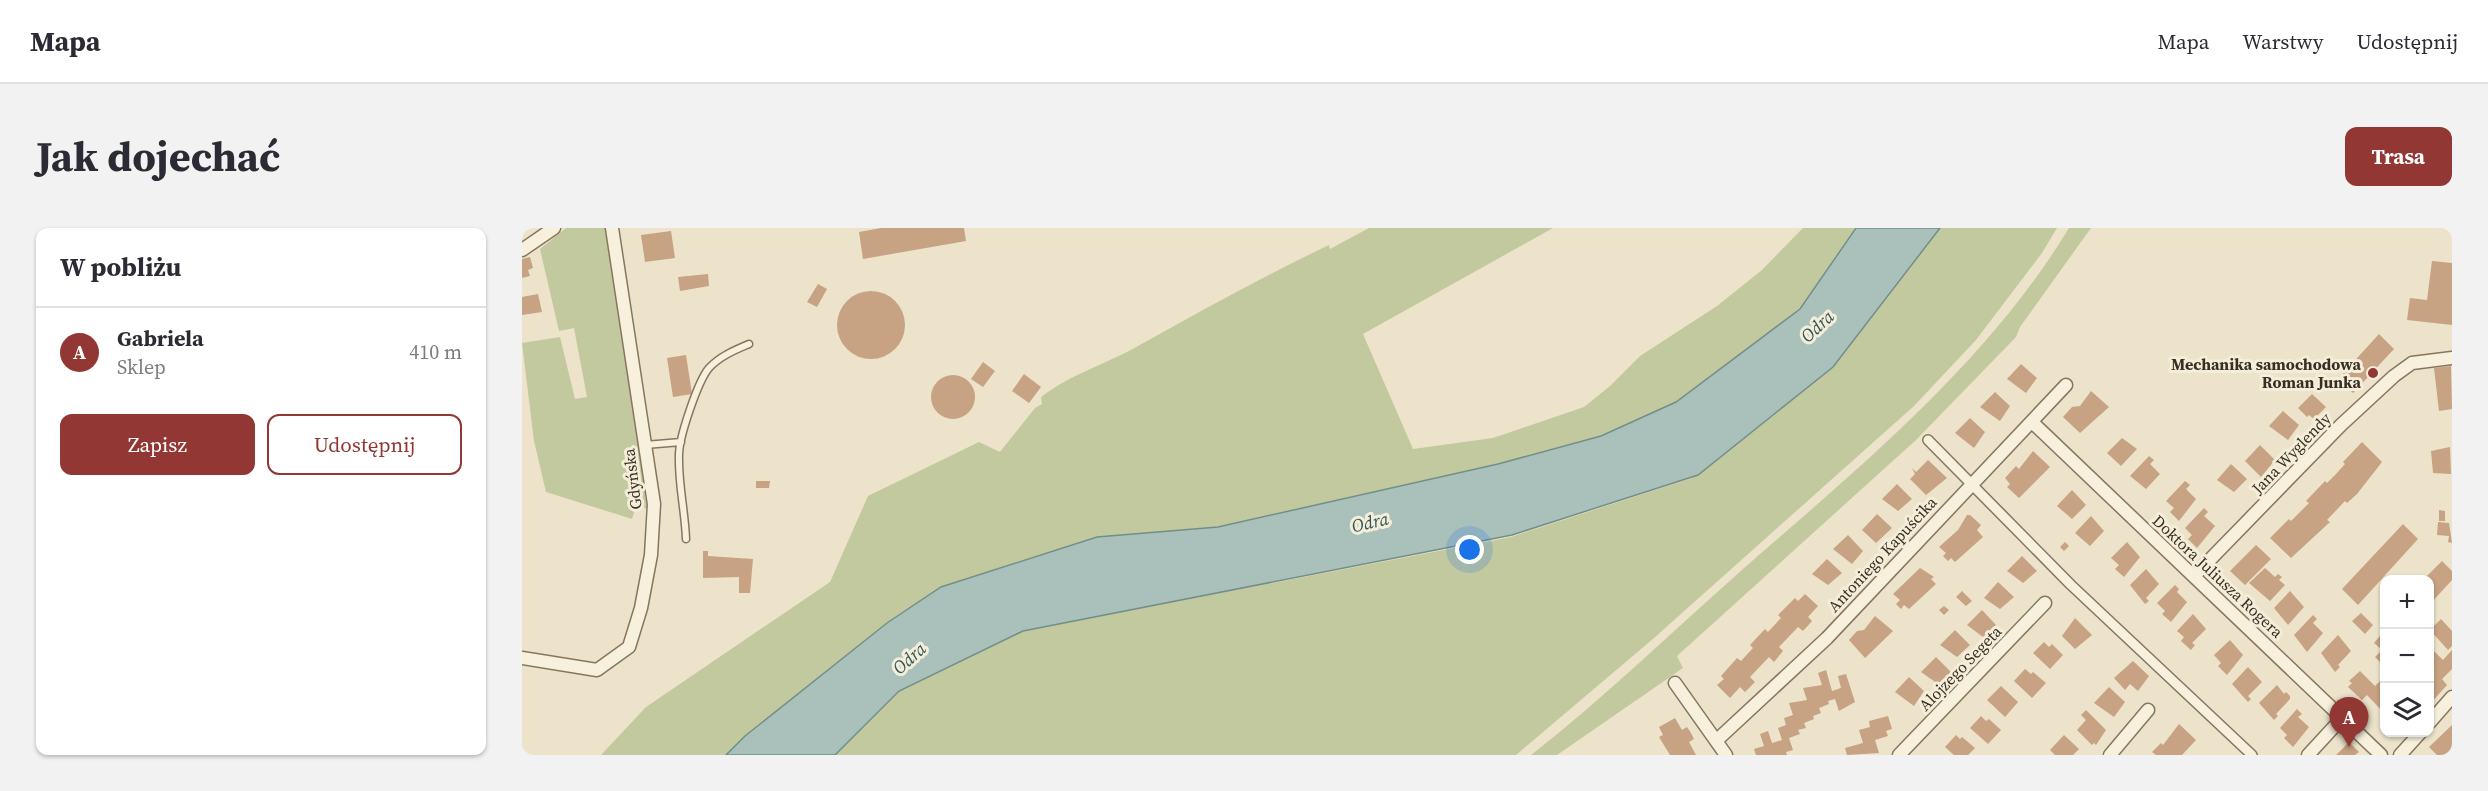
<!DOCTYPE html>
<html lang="pl">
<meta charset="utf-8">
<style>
body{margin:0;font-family:"Source Serif 4",serif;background:#f2f2f3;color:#2b2b33}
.controls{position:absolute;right:18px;bottom:18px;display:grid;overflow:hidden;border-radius:12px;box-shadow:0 2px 4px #0004}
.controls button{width:54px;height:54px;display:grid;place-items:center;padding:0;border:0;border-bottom:2px solid #e1e1e2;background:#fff;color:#2b2b33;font:30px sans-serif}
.you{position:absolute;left:948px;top:322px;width:21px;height:21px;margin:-15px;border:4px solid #fff;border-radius:50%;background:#1a73e8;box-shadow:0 0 0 9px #1a73e833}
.badge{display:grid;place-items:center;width:39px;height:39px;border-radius:50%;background:#923734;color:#fff;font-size:20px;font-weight:700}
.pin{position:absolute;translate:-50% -50px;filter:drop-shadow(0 2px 3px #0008)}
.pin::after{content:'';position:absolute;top:32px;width:21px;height:18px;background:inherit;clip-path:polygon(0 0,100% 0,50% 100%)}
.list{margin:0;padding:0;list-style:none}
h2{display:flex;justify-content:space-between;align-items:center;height:78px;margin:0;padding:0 24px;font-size:26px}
h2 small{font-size:20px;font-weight:400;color:#7c7c81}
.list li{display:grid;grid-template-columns:39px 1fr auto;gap:18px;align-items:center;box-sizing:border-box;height:90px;padding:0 24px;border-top:2px solid #e1e1e2}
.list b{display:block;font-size:22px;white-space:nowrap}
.list p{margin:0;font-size:20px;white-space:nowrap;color:#7c7c81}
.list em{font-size:20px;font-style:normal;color:#7c7c81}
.actions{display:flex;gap:12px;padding:18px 24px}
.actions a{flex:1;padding:14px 0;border:2px solid #923734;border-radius:12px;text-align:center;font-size:21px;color:#923734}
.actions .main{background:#923734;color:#fff}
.icon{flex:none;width:33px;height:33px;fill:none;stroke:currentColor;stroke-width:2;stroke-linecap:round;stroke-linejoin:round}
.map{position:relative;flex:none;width:1930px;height:527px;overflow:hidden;border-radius:12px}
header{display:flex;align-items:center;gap:36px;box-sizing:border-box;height:84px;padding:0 30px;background:#fff;border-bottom:2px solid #e1e1e2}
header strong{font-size:28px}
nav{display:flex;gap:33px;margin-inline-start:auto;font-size:21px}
.intro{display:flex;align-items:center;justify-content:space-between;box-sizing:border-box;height:144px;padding:0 36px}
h1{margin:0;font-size:42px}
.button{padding:15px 27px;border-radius:12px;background:#923734;color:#fff;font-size:21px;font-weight:700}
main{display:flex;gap:36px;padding:0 36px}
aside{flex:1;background:#fff;border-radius:12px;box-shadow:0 2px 4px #0004}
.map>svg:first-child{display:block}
.green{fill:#c3c99e}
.water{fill:#aac1bb;stroke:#718f89;stroke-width:1.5}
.building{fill:#c7a283}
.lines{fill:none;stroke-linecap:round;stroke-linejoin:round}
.service-casing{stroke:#87765f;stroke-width:9}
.pedestrian-casing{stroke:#87765f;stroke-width:12}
.minor-casing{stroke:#87765f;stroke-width:15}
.service{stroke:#f7f0dd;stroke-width:6}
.pedestrian{stroke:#f7f0dd;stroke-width:9}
.minor{stroke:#f7f0dd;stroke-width:12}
.poi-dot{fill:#923734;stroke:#f4edd9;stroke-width:2}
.labels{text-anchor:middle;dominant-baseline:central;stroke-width:6;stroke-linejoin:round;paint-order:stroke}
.poi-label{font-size:16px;font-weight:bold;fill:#392e22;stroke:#f4edd9;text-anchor:end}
.street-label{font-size:16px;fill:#392e22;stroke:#f4edd9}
.water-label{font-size:18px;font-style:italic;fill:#325757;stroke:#f4edd9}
</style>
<header>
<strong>Mapa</strong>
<nav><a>Mapa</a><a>Warstwy</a><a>Udostępnij</a></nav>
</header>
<div class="intro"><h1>Jak dojechać</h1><a class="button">Trasa</a></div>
<main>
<aside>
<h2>W pobliżu<small></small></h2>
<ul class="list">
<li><span class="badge">A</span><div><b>Gabriela</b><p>Sklep</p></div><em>410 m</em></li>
</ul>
<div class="actions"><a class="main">Zapisz</a><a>Udostępnij</a></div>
</aside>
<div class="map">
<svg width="1930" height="527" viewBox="0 0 1930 527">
<rect width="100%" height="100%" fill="#ece3ca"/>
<!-- green -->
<path class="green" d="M 44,0 L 85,0 L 125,281 L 115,275 L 110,291 L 24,264 L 12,213 L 0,115 L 38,109 L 53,171 L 65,169 L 52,100 L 37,103 L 18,21 Z
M 847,0 L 1031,0 L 841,106 L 891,221 L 971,210 L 1062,179 L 1088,158 L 1118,128 L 1195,78 L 1240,42 L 1281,0 L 1333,0 L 1278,81 L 1154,174 L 1079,208 L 976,236 L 696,299 L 575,309 L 419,359 L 365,395 L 223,508 L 204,527 L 79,527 L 124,479 L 308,354 L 346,268 L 457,214 L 478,224 L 513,180 L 520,176 L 519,169 C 551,145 582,137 616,118 C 679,83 742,48 807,17 L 808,21 Z
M 1418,0 L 1535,0 L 1520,25 L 1454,112 L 1392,178 L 1132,410 L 994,527 L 313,527 L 377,463 L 501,403 L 989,309 L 1170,250 L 1311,139 Z
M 1547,0 L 1569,0 L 1498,99 L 1494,109 L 1394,212 L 1155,428 L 1161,440 L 1035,527 L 1009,527 C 1083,469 1151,403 1221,341 C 1339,238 1465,135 1547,0 Z"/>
<!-- water -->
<path class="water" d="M 1334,0 L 1418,0 L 1311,139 L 1176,247 L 990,307 L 501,403 L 377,463 L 313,527 L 204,527 L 223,508 L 365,395 L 419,359 L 575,309 L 696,299 L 976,236 L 1079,208 L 1154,174 L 1278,81 Z"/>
<!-- building -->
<path class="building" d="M 359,0 L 442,0 L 444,13 L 341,31 L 337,4 Z
M 149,3 L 153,30 L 123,34 L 119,7 Z
M 8,29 L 11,40 L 6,42 L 8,48 L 0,50 L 0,31 Z
M 1910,33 L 1930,35 L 1930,97 L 1885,92 L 1888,70 L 1905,72 Z
M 186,46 L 187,58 L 158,63 L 156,49 Z
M 296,56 L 305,61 L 295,79 L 285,74 Z
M315 97a34 34 0 1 1 68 0a34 34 0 1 1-68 0Z
M 16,66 L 20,84 L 0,87 L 0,69 Z
M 1857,106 L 1872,121 L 1831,165 L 1816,151 Z
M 164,127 L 170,166 L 151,169 L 145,130 Z
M 461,134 L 473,143 L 461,159 L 449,151 Z
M 1499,136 L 1515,150 L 1504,165 L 1485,151 Z
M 1929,138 L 1930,181 L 1917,183 L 1912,140 Z
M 502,146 L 519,159 L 507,175 L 490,163 Z
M409 169a22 22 0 1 1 44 0a22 22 0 1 1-44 0Z
M 1569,163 L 1587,179 L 1558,205 L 1541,189 L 1550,179 L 1558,178 Z
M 1473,164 L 1488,178 L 1478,193 L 1458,179 Z
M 1790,166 L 1804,179 L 1792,191 L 1787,187 L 1785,189 L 1776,180 Z
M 1761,183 L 1777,197 L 1766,212 L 1747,198 Z
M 1448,190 L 1463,204 L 1452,220 L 1433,205 Z
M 1600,210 L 1615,221 L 1599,238 L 1585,225 Z
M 1840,214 L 1860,234 L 1835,266 L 1825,275 L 1823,273 L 1805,292 L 1808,294 L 1769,330 L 1748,310 L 1767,291 L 1769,293 L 1787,275 L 1784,273 L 1803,253 L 1805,255 L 1814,246 L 1823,236 L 1821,234 Z
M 1738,217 L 1753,232 L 1739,249 L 1723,233 Z
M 1928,219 L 1929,246 L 1911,245 L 1909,223 Z
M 1511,223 L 1528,239 L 1497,270 L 1485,259 L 1488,256 L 1483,250 L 1494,238 L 1497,241 Z
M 1627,228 L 1632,232 L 1628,236 L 1638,246 L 1624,261 L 1608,248 Z
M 1406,232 L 1425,250 L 1404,267 L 1388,251 L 1393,246 L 1390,240 L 1394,244 Z
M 1709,236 L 1725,251 L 1712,264 L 1695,252 Z
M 234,253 L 248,253 L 247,260 L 234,260 Z
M 1663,253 L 1668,257 L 1664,261 L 1674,271 L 1657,293 L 1648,284 L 1652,280 L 1644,273 Z
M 1375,256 L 1390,271 L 1376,283 L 1360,271 Z
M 1550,262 L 1564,277 L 1550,291 L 1535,278 Z
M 1682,280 L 1686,284 L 1682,288 L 1693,298 L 1675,320 L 1666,311 L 1670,307 L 1663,300 Z
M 1917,282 L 1923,283 L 1923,293 L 1917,293 Z
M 1355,286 L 1370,300 L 1354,315 L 1340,302 Z
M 1445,287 L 1448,287 L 1459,297 L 1455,302 L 1461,309 L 1433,334 L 1429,330 L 1426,333 L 1421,328 L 1424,325 L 1417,319 L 1436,302 Z
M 1569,288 L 1582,303 L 1568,318 L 1553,305 Z
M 1916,294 L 1927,295 L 1930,315 L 1926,314 L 1927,308 L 1915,307 Z
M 1881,296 L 1896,311 L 1836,377 L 1820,361 Z
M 1326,307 L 1341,323 L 1330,336 L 1311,321 Z
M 1543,314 L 1547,318 L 1542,323 L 1538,319 Z
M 1605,314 L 1618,329 L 1602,349 L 1593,341 L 1597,337 L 1589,330 Z
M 1734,317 L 1749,331 L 1723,357 L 1708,343 Z
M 181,323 L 186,323 L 186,328 L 231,331 L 228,365 L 217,365 L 217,349 L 181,350 Z
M 1500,328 L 1515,343 L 1501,355 L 1485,343 Z
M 1305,331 L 1320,345 L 1306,357 L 1290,346 Z
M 1920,333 L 1930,343 L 1930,352 L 1908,376 L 1908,351 L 1902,351 Z
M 1398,340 L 1412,349 L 1409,351 L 1414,356 L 1387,381 L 1382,377 L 1379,381 L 1374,376 L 1378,372 L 1371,366 Z
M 1743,340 L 1753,349 L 1756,346 L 1760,349 L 1757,352 L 1763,357 L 1748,373 L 1727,355 Z
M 1624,341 L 1637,356 L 1624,370 L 1627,373 L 1623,376 L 1608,357 Z
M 1476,354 L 1492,369 L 1478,381 L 1462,370 Z
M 1653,357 L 1657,361 L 1655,364 L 1665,374 L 1649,394 L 1640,386 L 1643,383 L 1635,375 Z
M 1440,363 L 1450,373 L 1444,378 L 1434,369 Z
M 1768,363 L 1782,379 L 1766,397 L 1752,380 Z
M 1283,366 L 1296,378 L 1286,389 L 1290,393 L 1281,403 L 1276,399 L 1257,419 L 1261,423 L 1252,434 L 1247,429 L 1228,449 L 1233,454 L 1223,464 L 1218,459 L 1208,470 L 1195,457 L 1202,451 L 1199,448 L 1215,430 L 1219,433 L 1231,420 L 1228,417 L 1243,401 L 1246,404 L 1259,390 L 1256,387 L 1273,370 L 1276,373 Z
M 1422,378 L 1427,382 L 1422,387 L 1417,382 Z
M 1460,382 L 1474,397 L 1461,409 L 1445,397 Z
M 1839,385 L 1851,397 L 1843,406 L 1830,393 Z
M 1671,386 L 1684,401 L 1670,415 L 1673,417 L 1669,422 L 1659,413 L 1662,409 L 1655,403 Z
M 1791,387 L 1795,391 L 1791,395 L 1801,405 L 1785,424 L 1772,407 Z
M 1353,388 L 1371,403 L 1343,430 L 1327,412 L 1335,403 L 1342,402 Z
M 1553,390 L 1570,407 L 1553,421 L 1540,408 Z
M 1919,391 L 1930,403 L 1930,418 L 1926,422 L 1908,402 Z
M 1433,402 L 1448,417 L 1435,429 L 1418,417 Z
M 1862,403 L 1862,438 L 1853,429 L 1860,422 L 1852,415 Z
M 1816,407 L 1829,423 L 1816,437 L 1818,439 L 1813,444 L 1799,425 Z
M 1708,412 L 1721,427 L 1705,447 L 1696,438 L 1699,435 L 1692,427 Z
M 1522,414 L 1527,419 L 1530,416 L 1541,427 L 1528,441 L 1511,425 Z
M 1908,419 L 1921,432 L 1930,422 L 1930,441 L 1920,451 L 1925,457 L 1908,476 Z
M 1414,429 L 1429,444 L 1416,456 L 1399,444 Z
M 1611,433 L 1627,448 L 1616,463 L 1608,456 L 1603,462 L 1592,450 Z
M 1726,439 L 1740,454 L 1726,468 L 1729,471 L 1726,474 L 1710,456 Z
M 1503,441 L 1509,446 L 1511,444 L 1524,455 L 1510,470 L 1492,453 Z
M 1304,442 L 1310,463 L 1319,460 L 1316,448 L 1324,446 L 1333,474 L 1317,483 L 1313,471 L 1306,473 L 1307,476 L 1297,480 L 1299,485 L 1291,488 L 1292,491 L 1282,495 L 1284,500 L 1276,502 L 1278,506 L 1267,510 L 1271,522 L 1264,524 L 1265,527 L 1234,527 L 1232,521 L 1242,518 L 1238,506 L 1246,503 L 1250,515 L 1260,512 L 1256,500 L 1264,497 L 1262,490 L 1271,487 L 1267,475 L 1285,472 L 1281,460 L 1300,457 L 1296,445 Z
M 1838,443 L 1853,458 L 1862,449 L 1862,485 L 1845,467 L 1840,472 L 1826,459 L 1830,455 L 1827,453 Z
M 1387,449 L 1402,463 L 1392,478 L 1373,464 Z
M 1755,457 L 1762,466 L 1764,464 L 1768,468 L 1768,471 L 1754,486 L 1756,488 L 1752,492 L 1737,475 Z
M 1479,458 L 1496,474 L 1483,489 L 1465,472 Z
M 1587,459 L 1603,474 L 1592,489 L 1572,475 Z
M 1775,481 L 1780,486 L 1776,489 L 1787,499 L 1771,519 L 1762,510 L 1765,507 L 1758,500 Z
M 1564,482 L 1584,502 L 1574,517 L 1572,515 L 1570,517 L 1555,502 L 1564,492 L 1559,487 Z
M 1366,488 L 1370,501 L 1364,503 L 1366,508 L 1353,512 L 1357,525 L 1325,527 L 1323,520 L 1341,515 L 1337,502 L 1348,499 L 1347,493 Z
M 1459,488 L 1464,493 L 1467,491 L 1479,502 L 1466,516 L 1448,500 Z
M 1153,490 L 1160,502 L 1165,499 L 1169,505 L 1172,511 L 1167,514 L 1174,527 L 1148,527 L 1137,509 L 1141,507 L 1137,499 Z
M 1657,496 L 1674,512 L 1660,527 L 1634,527 L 1630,524 L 1639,515 L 1641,517 Z
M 1930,497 L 1930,527 L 1915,527 L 1907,519 Z
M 1434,507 L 1438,511 L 1440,509 L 1453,520 L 1446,527 L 1432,527 L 1423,519 Z
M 1542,507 L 1557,521 L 1551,527 L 1533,527 L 1528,522 Z
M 1827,514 L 1837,524 L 1833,527 L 1814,527 Z"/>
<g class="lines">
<!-- service casing -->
<g class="service-casing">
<path id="service" d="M 123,217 L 159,214
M 164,311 C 163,283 156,255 157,227 C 157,209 176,153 187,140 C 198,128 213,122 227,116"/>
</g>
<!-- pedestrian casing -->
<g class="pedestrian-casing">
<path id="pedestrian" d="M 1406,212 L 1549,357 L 1730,527"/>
</g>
<!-- minor casing -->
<g class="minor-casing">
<path id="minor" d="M 0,22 L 32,0
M 1510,194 L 1859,527
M 1673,347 L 1819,197 L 1872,148 L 1890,135 L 1930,130
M 0,430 L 75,442 L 107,419 L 119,380 L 129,327 L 132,276 L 90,0
M 1153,455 L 1204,527
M 1908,494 L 1930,469
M 1195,512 L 1305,410 L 1544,157
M 1377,527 L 1523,375
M 1588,527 L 1626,482
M 1786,527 L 1821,489
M 1878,527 L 1898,505"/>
</g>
<!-- service -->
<use href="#service" class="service"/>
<!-- pedestrian -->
<use href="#pedestrian" class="pedestrian"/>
<!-- minor -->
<use href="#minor" class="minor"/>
</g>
<!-- markers -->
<circle class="poi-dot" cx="1851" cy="145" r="6"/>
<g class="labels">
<!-- poi labels -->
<g class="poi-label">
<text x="1839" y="136">Mechanika samochodowa<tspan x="1839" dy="18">Roman Junka</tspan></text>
</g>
<!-- street labels -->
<g class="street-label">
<text transform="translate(1769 225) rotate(-46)">Jana Wyglendy</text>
<text transform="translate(110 251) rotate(-97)">Gdyńska</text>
<text transform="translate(1360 326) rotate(-47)">Antoniego Kapuścika</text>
<text transform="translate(1696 348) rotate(43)">Doktora Juliusza Rogera</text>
<text transform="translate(1438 440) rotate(-46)">Alojzego Segeta</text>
</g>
<!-- water labels -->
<g class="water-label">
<text transform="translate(1295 98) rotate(-43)">Odra</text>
<text transform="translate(848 294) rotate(-13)">Odra</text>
<text transform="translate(387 430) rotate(-42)">Odra</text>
</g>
</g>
</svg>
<div class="controls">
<button>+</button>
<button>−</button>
<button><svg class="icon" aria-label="layers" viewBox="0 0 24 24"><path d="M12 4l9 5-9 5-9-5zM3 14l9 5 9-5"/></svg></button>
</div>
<div class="you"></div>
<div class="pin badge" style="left:1827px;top:519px">A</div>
</div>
</main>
